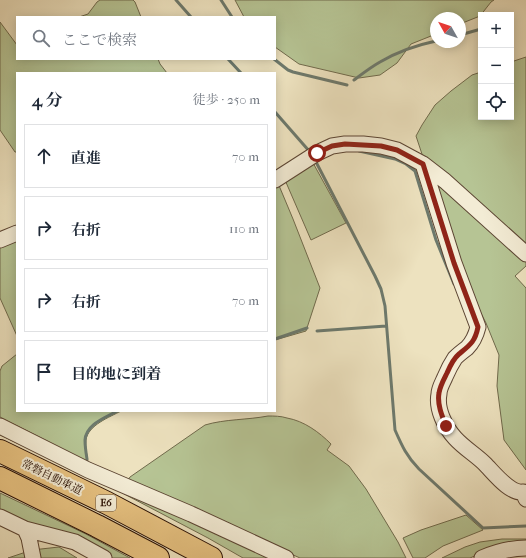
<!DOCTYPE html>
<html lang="ja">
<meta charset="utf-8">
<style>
body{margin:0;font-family:"IM FELL French Canon","Noto Serif JP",serif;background:#f2f2f3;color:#1f2937}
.controls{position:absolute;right:12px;top:12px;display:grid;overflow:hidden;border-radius:0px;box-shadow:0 2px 10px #0003}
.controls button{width:36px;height:36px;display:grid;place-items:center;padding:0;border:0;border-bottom:1px solid #e0e1e3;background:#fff;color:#1f2937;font:20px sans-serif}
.compass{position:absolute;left:430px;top:12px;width:36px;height:36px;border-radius:50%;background:#fff;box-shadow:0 2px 10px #0003;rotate:310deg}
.stop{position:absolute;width:12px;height:12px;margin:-9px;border:3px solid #8f2418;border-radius:50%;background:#fff}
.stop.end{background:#8f2418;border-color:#fff;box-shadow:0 1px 4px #0008}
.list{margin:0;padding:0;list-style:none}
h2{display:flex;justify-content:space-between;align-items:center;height:52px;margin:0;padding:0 16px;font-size:17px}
h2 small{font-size:13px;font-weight:400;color:#747a83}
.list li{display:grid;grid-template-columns:26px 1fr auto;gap:12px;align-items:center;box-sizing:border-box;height:64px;margin:0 8px 8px;padding:0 8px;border:1px solid #e0e1e3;border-radius:0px}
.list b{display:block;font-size:15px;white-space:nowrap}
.list em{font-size:13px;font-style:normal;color:#747a83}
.icon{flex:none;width:22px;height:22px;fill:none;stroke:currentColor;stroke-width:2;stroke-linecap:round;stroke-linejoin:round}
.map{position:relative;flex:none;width:526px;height:558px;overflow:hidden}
.search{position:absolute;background:#fff;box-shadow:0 2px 10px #0003;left:16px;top:16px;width:260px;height:44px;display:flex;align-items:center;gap:10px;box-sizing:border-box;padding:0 14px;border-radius:0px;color:#747a83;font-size:15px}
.panel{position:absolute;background:#fff;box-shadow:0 2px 10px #0003;left:16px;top:72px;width:260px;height:340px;border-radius:0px}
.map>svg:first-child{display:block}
.green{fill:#b6c494;stroke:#706a4c}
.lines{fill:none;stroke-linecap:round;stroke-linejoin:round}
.stream{stroke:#6d796c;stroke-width:3}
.minor-casing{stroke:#5c4533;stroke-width:17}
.highway-casing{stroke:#2b1104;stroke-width:24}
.minor{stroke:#f3ecd5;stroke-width:15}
.highway{stroke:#e6c180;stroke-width:22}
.route{stroke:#8f2418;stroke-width:5}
.labels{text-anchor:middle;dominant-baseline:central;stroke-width:4;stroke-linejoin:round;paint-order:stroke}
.shield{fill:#f3ecd5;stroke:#675343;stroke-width:1}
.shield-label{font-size:10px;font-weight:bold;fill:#2b1104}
.street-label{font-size:11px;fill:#2b1104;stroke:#f3ecd5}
</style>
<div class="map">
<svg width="526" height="558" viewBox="0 0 526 558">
<rect width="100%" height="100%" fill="#ede2bf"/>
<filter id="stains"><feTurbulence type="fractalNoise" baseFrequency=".005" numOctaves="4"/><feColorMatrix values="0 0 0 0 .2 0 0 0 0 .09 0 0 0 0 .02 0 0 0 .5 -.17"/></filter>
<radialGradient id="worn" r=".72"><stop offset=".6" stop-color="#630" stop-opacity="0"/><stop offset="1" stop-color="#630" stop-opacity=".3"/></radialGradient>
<!-- green -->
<path class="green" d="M 100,0 L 133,0 L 135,2 L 141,17 L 79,17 L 88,14 L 97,2 Z
M 235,0 L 494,0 L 491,2 L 480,16 L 460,24 L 460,18 L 436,18 L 436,34 L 411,44 L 397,63 L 380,75 L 359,78 L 299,64 L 275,47 L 275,17 L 244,17 Z
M 0,22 L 17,45 L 17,59 L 158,59 L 160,64 L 167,73 L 17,73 L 17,152 L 15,152 L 0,130 Z
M 526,57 L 526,266 L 515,276 L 526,288 L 526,470 L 504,440 L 497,386 L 499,355 L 486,323 L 467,286 L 455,254 L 416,136 L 422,125 L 435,105 L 451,91 L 472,75 L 481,72 L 481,117 L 511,117 L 511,62 Z
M 312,161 L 346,223 L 311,240 L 285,180 Z
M 275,176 L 293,219 L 320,288 L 306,331 L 275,340 Z
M 17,240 L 17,336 L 0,298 L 0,246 Z
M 17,354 L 17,411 L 121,411 C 110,417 88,425 86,440 C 85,447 87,455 88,462 L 0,417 L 0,371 L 2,366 Z
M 268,416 C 274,416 281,416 287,418 C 304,421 319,432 331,444 L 327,450 L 349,466 L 366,489 L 398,542 L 406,558 L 300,558 L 128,480 L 130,477 L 205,425 C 225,419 247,420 268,416 Z
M 0,430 L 276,558 L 243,558 L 208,538 L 109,486 L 0,435 Z
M 0,493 L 86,534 L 130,558 L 112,558 L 74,536 L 42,531 L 0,513 Z
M 466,515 L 483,530 L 443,546 L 425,558 L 413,558 L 403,538 L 421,530 Z
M 502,539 L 526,539 L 526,544 L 486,551 L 470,558 L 442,558 L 465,547 L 480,542 Z
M 59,547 L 77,558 L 8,558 L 32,550 Z"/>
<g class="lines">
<!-- stream -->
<path class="stream" d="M 176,0 L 191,17
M 221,0 L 232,17
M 460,35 L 481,29
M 228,59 L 241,73
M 274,59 L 288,70 L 293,72 L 347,85
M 354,80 C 362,74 371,67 380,62 C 397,52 417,45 436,41
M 275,112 L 310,152
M 359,151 L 395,159 L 406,164 L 415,171 L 436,240 L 454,284
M 316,162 L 375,276 L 381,289 L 385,306 L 395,430 C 402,446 407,457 419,469 L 483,528 L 526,526
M 317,331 L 386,326
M 275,339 L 307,328
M 87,459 C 86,453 85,446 85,440 C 86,424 105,418 117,411"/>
<!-- minor casing -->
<g class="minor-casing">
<path id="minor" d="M 423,164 L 454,263 L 478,327 C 476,335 473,342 467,348 C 463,351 459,354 455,358 C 451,364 448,370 445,377 C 443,382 439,388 439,394 C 436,409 445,427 455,438 C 464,448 476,455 485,464 C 494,473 510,494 523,492 L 526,499
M 275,180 L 317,153 L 332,146 L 345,144 L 363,144 L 381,146 L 397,150 L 423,164 L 445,181 L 526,254
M 0,240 L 17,233
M 0,426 L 88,470 L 191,514 L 286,558
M 0,517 L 25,529 L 75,542 L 104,558
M 25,529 L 29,538 L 33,558
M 482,558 C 496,552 510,548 526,548"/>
</g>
<!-- highway casing -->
<g class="highway-casing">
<path id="highway" d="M 0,451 L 107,503 L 211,558
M 0,478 L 97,526 L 158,558"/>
</g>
<!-- minor -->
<use href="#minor" class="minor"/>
<!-- highway -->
<use href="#highway" class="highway"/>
</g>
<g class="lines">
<!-- route -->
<path class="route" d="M 317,153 L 332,146 L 345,144 L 381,146 L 397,150 L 423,164 L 454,263 L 478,327 C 475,342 470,345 459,354 C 453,359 450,366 447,373 C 444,379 440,386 439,393 C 437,404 442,416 446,426"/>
</g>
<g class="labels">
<!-- shield labels -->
<rect class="shield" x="96" y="495" width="20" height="16" rx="3"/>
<g class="shield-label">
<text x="106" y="503">E6</text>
</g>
<!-- street labels -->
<g class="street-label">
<text transform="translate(52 477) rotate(26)">常磐自動車道</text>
</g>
</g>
<rect width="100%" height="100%" filter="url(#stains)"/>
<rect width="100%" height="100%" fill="url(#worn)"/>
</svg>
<div class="controls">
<button>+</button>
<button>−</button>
<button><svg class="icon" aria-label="locate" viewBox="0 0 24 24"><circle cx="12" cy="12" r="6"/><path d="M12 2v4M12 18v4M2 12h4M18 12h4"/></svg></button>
</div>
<svg class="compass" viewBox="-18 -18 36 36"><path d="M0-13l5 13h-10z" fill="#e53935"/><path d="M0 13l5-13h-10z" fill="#747a83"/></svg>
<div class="stop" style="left:317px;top:153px"></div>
<div class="stop end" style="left:446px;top:426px"></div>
<div class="search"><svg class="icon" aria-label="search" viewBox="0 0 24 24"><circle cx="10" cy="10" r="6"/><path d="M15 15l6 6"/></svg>ここで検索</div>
<section class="panel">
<h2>4 分<small>徒歩 · 250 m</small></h2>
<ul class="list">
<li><svg class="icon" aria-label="ahead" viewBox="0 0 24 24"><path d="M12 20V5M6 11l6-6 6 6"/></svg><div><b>直進</b></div><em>70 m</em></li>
<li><svg class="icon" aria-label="right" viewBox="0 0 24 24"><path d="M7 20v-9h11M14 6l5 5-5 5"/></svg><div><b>右折</b></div><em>110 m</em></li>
<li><svg class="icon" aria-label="right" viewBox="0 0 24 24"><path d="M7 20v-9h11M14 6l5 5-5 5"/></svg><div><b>右折</b></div><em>70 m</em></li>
<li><svg class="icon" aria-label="arrive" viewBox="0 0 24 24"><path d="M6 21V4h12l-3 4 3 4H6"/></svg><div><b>目的地に到着</b></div></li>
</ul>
</section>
</div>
